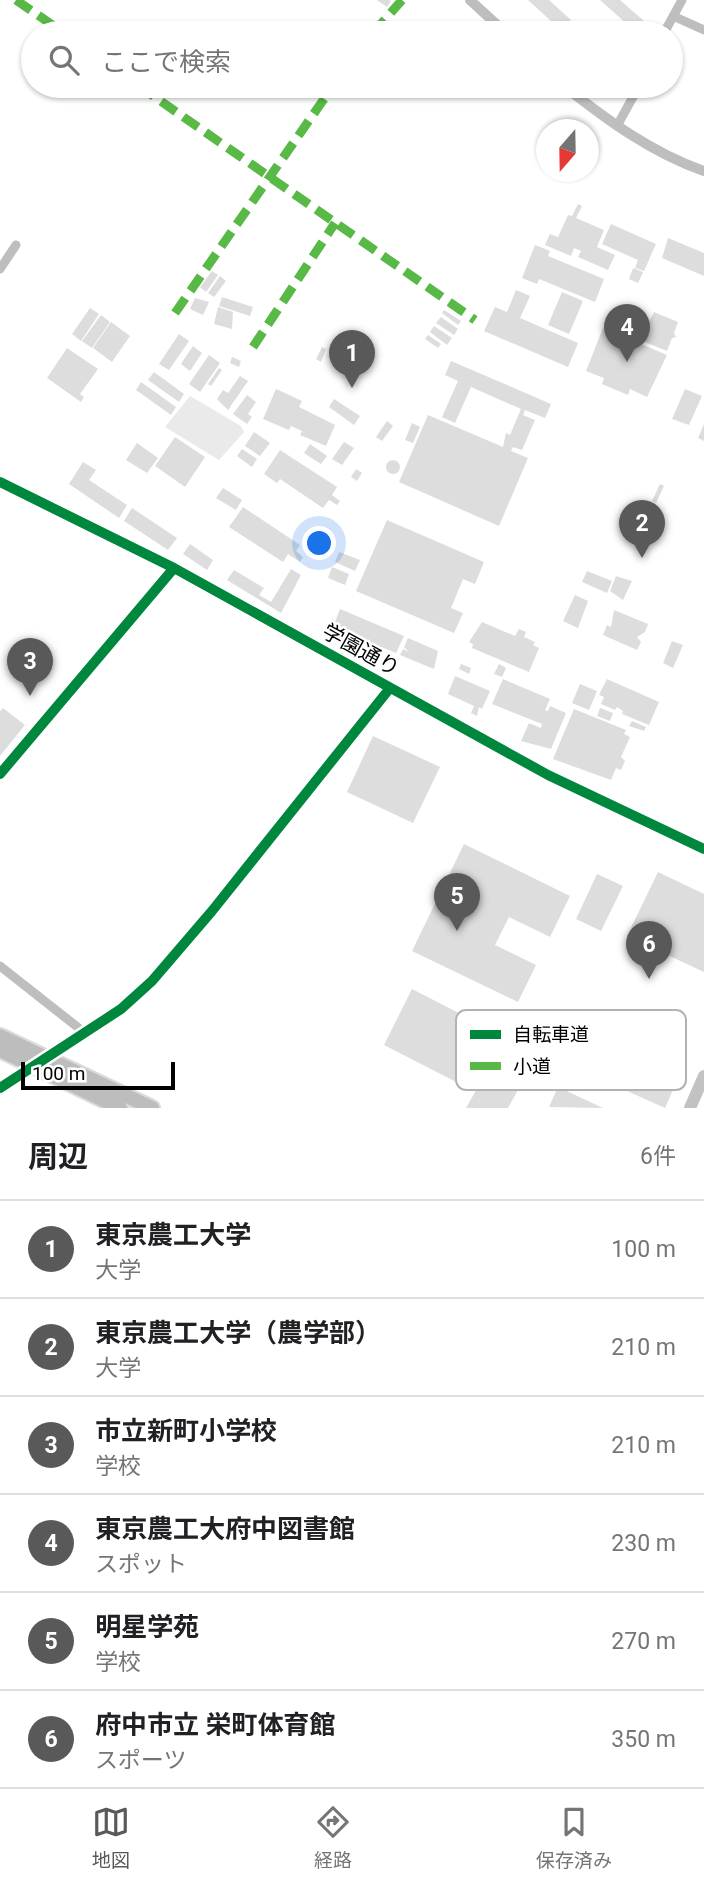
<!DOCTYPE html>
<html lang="ja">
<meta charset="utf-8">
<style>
body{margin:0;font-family:Roboto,"Noto Sans JP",sans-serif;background:#f2f2f2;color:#202124}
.compass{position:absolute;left:536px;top:119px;width:63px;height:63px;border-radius:50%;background:#fff;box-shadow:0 2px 5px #0004;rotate:200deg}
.scale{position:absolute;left:21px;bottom:18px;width:154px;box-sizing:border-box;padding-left:7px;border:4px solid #000;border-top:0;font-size:19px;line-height:24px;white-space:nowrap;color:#000;-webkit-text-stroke:5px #fff;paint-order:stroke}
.you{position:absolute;left:320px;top:544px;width:24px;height:24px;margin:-18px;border:5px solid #fff;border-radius:50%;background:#1a73e8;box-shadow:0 0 0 10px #1a73e833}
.badge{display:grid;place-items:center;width:46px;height:46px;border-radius:50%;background:#595959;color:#fff;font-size:23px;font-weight:700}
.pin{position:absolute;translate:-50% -58px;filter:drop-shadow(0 2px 4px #0008)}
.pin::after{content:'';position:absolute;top:37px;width:24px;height:21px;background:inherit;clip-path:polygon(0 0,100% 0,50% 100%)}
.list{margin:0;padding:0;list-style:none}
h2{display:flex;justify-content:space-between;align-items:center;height:91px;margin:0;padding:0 28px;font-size:30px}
h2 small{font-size:23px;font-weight:400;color:#757577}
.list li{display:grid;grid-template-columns:46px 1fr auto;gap:21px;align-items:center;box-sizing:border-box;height:98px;padding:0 28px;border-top:2px solid #e0e0e0}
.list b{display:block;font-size:26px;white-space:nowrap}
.list p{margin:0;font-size:23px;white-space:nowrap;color:#757577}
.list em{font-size:23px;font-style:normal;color:#757577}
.icon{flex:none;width:38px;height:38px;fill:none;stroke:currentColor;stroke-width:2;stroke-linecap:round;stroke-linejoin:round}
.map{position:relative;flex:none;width:704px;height:1108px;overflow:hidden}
.search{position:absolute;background:#fff;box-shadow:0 2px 5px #0004;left:21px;right:21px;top:21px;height:77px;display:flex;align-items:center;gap:18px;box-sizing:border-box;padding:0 24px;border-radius:38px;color:#757577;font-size:26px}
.sheet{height:679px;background:#fff}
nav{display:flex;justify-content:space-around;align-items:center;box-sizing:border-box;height:98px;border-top:2px solid #e0e0e0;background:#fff;font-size:19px;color:#757577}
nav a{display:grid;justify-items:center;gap:4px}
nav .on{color:#595959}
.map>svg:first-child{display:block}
.green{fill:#eaeaea}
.building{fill:#ddd}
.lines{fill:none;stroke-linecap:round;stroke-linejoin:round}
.primary-casing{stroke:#dbdbdb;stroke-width:18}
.minor{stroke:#bebebe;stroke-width:9}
.tertiary{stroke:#bebebe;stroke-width:10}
.secondary{stroke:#c2c2c2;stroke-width:12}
.primary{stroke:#bdbdbd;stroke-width:14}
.quiet{stroke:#58b947;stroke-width:9;stroke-dasharray:18 9;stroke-linecap:butt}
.cycleway-casing{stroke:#fff;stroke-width:15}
.cycleway{stroke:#00873e;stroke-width:10}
.labels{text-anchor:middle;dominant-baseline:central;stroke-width:5;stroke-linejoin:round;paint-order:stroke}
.street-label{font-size:21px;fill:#000;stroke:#fff}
.key{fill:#fff;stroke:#b2b2b2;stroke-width:2}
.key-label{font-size:19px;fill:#000}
</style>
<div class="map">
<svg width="704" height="1108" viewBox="0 0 704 1108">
<rect width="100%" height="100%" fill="#fff"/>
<!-- green -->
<path class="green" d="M 190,396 L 241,426 L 244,432 L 219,460 L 165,427 Z"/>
<!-- building -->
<path class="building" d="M 377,0 L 389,0 L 391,1 L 387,7 Z
M 528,0 L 549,0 L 571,20 L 562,31 Z
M 600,0 L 620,0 L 652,28 L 647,33 L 637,33 Z
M 578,204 L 582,206 L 576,218 L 604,230 L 597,247 L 615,255 L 608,270 L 578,257 L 581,251 L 574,248 L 571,256 L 545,245 L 550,234 L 558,237 L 568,215 L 572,216 Z
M 611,224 L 656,244 L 644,271 L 635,268 L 638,260 L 602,244 Z
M 668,238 L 704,253 L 704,276 L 662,258 Z
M 535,245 L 550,251 L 548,256 L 604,279 L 595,302 L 539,279 L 537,284 L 522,278 Z
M 633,268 L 643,272 L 638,283 L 629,279 Z
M 212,271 L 218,275 L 206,292 L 200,287 Z
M 220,276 L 226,281 L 214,297 L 208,293 Z
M 516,290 L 530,296 L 520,318 L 578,343 L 568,367 L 484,331 L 495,307 L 507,312 Z
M 562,292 L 583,301 L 569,334 L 548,325 Z
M 222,297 L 253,307 L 250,316 L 219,306 Z
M 195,298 L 209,302 L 203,315 L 190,309 Z
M 218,307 L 233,312 L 232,329 L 214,324 Z
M 90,308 L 99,314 L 81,341 L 72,334 Z
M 444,310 L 461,321 L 458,325 L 442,313 Z
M 654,312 L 678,322 L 674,333 L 676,337 L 672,338 L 667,351 L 640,340 Z
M 101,315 L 110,322 L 92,348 L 82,341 Z
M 441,317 L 458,329 L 454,335 L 436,323 Z
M 111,322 L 130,336 L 112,362 L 93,348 Z
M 434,326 L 452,338 L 447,345 L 430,332 Z
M 603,328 L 667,355 L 647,397 L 630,389 L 628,395 L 602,384 L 604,378 L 586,371 Z
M 179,334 L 189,341 L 169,370 L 159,364 Z
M 428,335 L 441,344 L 438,348 L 425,339 Z
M 193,346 L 202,353 L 190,371 L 181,364 Z
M 322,347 L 326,349 L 321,362 L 316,359 Z
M 67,348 L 98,369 L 80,394 L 84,397 L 81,402 L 47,378 Z
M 209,355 L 220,363 L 200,392 L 189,384 Z
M 232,357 L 241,361 L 239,367 L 230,363 Z
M 451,361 L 551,404 L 545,418 L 525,410 L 523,415 L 535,420 L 522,450 L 513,447 L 511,451 L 528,458 L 499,526 L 399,482 L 428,415 L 503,447 L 506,433 L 510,435 L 521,409 L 471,387 L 455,423 L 442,417 L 458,381 L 445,375 Z
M 219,368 L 222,370 L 211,386 L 208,384 Z
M 154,372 L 184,394 L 179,402 L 148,380 Z
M 240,376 L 248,381 L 228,410 L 217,399 L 223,390 L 228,393 Z
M 141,382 L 176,407 L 171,415 L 136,390 Z
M 276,389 L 302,401 L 299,407 L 335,425 L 326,446 L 300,435 L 302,431 L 291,426 L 289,430 L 263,419 Z
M 685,389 L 702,396 L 689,425 L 672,419 Z
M 247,395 L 256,402 L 248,414 L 252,417 L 247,424 L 233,414 Z
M 334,399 L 360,416 L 354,425 L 329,407 Z
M 387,421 L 393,426 L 382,441 L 376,437 Z
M 412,423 L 420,427 L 413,443 L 405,440 Z
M 704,424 L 704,441 L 698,438 Z
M 254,432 L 270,443 L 260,456 L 245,446 Z
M 175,437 L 205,457 L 185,487 L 155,466 Z
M 344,442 L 354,448 L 342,465 L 332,459 Z
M 137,443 L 158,458 L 147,473 L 126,460 Z
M 310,444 L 327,456 L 321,464 L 304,453 Z
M 242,449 L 257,459 L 252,467 L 237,456 Z
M 280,450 L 337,487 L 332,495 L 340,501 L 337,505 L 329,500 L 323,508 L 280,479 L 277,483 L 264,474 Z
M386 467a7 7 0 1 1 14 0a7 7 0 1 1-14 0Z
M 83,462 L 96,470 L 89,480 L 127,505 L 119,518 L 69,484 Z
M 356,469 L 362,473 L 357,481 L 351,477 Z
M 660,484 L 664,486 L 656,503 L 652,501 Z
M 223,488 L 242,500 L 236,510 L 216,498 Z
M 243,507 L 300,545 L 296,551 L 303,557 L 300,562 L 288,554 L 283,562 L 229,527 Z
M 132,508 L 177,538 L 168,550 L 124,521 Z
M 387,520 L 484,562 L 475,584 L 463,579 L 451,608 L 463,613 L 454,633 L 356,591 Z
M 190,544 L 213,560 L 207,570 L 183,554 Z
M 339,552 L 360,560 L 355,571 L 335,562 Z
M 332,567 L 349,574 L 345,585 L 328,578 Z
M 291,569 L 301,575 L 281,613 L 227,580 L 234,570 L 264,588 L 259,595 L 271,602 Z
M 587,571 L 612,581 L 607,593 L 582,582 Z
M 616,576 L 632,581 L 623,600 L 610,591 Z
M 575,595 L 588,601 L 578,628 L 563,621 Z
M 340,609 L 404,636 L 396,653 L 333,627 Z
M 614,610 L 648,624 L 645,632 L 637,637 L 641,642 L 637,650 L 603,635 L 607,625 L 611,627 Z
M 482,622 L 515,636 L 519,629 L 526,632 L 524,637 L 535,642 L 533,645 L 539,648 L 529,672 L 472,648 L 473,644 L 469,642 Z
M 408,638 L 438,651 L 434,669 L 400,655 L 403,649 L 409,652 L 404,647 Z
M 672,641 L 683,645 L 673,668 L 663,663 Z
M 461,664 L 471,668 L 469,674 L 459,669 Z
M 499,664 L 506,668 L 502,677 L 494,674 Z
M 455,676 L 490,691 L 482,709 L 479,707 L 477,716 L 471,713 L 474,706 L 448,694 Z
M 503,679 L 550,699 L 545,710 L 548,711 L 550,706 L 566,713 L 551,749 L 521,741 L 529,723 L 541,728 L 542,724 L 492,704 Z
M 607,679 L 659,702 L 649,725 L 622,714 L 623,711 L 617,707 L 615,710 L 601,704 L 604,697 L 599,695 Z
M 580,684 L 597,691 L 589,710 L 572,703 Z
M 3,708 L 25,725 L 0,756 L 0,711 Z
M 600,708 L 613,713 L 610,721 L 597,716 Z
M 574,709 L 626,730 L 624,734 L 630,737 L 621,757 L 625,761 L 621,770 L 616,768 L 611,780 L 553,759 Z
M 632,721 L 646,727 L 644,731 L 629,726 Z
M 373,736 L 440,767 L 413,823 L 347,792 Z
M 464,844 L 570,896 L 550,937 L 509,917 L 495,945 L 536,965 L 518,1002 L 412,951 Z
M 658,872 L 704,894 L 704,972 L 627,936 Z
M 597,874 L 623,886 L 601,931 L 576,919 Z
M 412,989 L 490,1029 L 462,1085 L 384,1045 Z
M 578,1046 L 673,1090 L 665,1108 L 569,1065 Z
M 487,1071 L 519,1088 L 508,1108 L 466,1108 Z
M 558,1087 L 603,1108 L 549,1107 Z"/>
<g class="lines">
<!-- primary casing -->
<g class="primary-casing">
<path id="primary" d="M 0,1036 L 152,1108
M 0,1050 L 120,1108"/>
</g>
<!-- minor -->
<path class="minor" d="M 673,16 L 704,30
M 664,33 L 682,0
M 617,126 L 639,86
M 0,269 L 16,245
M 0,774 L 174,568
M 0,966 L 85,1033
M 46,1058 L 121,1009 L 152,981 L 212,911 L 390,688
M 0,1088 L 33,1065"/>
<!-- tertiary -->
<path class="tertiary" d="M 470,0 L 506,33
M 564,86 C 607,120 652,153 704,171
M 0,482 L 174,568 L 548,775 L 704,849"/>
<!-- secondary -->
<path class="secondary" d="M 690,1108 L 704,1076"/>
<!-- primary -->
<use href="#primary" class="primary"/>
<!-- quiet -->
<path class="quiet" d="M 16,0 L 64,33
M 373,33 L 402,0
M 139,86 L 475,320
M 175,313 L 333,86
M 253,347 L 335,223"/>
<!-- cycleway casing -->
<g class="cycleway-casing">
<path id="cycleway" d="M 0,482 L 174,568 L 548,775 L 704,849
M 0,774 L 174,568
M 0,1088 L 121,1009 L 152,981 L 212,911 L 390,688"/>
</g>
<!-- cycleway -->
<use href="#cycleway" class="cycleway"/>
</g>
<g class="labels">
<!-- street labels -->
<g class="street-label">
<text transform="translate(361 650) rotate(29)">学園通り</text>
</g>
</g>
<!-- legend -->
<rect x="456" y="1010" width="230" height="80" rx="10" class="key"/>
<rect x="470" y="1030" width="31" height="9" fill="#00873e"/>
<rect x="470" y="1062" width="31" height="8" fill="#58b947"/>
<g class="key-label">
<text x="513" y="1041">自転車道</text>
<text x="513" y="1073">小道</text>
</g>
</svg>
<svg class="compass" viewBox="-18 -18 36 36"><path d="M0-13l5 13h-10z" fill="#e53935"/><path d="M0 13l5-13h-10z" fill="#757577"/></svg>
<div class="scale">100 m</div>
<div class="you"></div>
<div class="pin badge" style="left:352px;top:388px">1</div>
<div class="pin badge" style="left:642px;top:558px">2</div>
<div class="pin badge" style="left:30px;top:696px">3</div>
<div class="pin badge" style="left:627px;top:362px">4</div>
<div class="pin badge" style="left:457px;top:931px">5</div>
<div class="pin badge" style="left:649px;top:979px">6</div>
<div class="search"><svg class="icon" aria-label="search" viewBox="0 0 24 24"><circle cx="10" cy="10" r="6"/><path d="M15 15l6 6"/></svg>ここで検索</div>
</div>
<section class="sheet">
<h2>周辺<small>6件</small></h2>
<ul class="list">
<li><span class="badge">1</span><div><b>東京農工大学</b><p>大学</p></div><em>100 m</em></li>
<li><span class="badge">2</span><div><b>東京農工大学（農学部）</b><p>大学</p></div><em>210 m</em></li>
<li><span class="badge">3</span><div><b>市立新町小学校</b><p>学校</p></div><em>210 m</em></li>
<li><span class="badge">4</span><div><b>東京農工大府中図書館</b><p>スポット</p></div><em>230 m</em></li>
<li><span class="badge">5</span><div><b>明星学苑</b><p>学校</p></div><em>270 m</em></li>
<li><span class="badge">6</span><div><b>府中市立 栄町体育館</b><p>スポーツ</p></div><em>350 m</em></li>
</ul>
</section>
<nav>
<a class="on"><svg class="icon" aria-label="map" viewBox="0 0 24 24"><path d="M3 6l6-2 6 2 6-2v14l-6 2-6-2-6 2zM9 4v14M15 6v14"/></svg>地図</a>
<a><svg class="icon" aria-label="directions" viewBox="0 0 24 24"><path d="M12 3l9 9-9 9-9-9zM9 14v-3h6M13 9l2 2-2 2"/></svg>経路</a>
<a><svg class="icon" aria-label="saved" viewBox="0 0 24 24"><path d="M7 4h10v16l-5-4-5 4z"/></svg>保存済み</a>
</nav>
